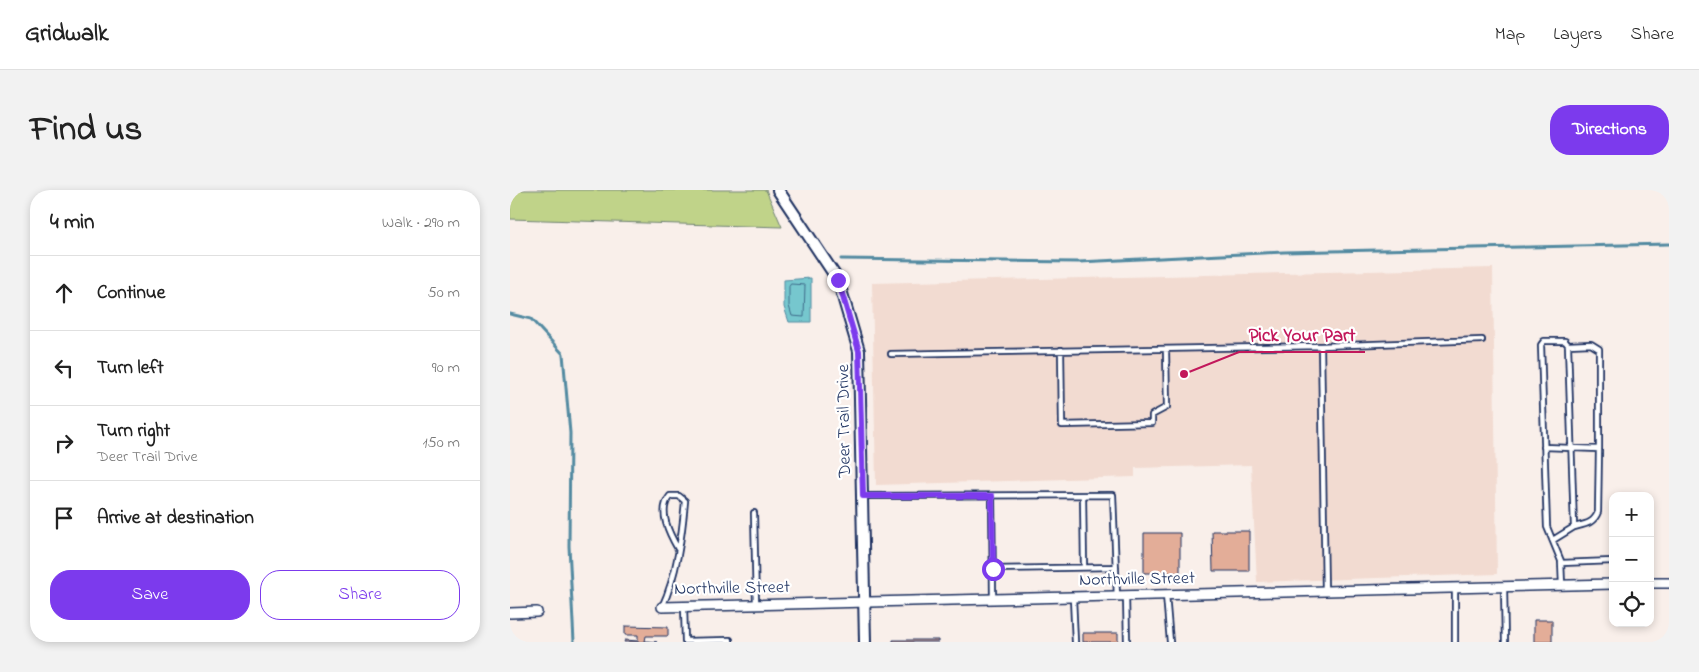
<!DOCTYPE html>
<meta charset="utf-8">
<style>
body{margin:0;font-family:"Indie Flower",sans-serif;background:#f2f2f2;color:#222}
.controls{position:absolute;right:15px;bottom:15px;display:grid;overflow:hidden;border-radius:10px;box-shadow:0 2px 8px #0003}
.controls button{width:45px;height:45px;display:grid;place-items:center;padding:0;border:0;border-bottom:1px solid #e0e0e0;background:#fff;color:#222;font:25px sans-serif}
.stop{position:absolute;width:15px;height:15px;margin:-11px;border:4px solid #7c3aed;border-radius:50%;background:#fff}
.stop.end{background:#7c3aed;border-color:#fff;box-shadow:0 1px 5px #0008}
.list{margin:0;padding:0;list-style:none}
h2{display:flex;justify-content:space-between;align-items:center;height:65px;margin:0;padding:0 20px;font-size:21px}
h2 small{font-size:16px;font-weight:400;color:#767676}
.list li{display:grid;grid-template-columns:32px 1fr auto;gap:15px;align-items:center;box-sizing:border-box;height:75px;padding:0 20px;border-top:1px solid #e0e0e0}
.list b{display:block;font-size:19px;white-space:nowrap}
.list p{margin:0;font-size:16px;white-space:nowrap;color:#767676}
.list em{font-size:16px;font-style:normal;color:#767676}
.actions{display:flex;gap:10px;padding:15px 20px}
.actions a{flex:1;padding:11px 0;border:1px solid #7c3aed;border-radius:20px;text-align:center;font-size:18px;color:#7c3aed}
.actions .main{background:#7c3aed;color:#fff}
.icon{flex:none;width:28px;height:28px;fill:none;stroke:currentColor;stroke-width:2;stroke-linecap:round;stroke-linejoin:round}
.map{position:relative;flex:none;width:1159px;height:452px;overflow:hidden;border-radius:20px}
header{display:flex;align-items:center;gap:30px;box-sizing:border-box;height:70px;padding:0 25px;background:#fff;border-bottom:1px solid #e0e0e0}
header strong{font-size:24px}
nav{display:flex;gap:28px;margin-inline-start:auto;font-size:18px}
.intro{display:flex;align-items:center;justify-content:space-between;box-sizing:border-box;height:120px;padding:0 30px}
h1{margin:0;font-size:35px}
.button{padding:12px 22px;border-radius:20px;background:#7c3aed;color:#fff;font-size:18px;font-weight:700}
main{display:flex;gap:30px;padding:0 30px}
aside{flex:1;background:#fff;border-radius:20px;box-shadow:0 2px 8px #0003}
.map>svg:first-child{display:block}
.built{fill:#f2dbd1}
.green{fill:#c0d389;stroke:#6e8174}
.water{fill:#76c7ce;stroke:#528aa1}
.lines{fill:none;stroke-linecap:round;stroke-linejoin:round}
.shore{stroke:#3f6c8b;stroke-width:1}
.stream{stroke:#528aa1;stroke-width:3}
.building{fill:#e3ad98;stroke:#1b2f5e}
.service-casing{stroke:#1b2f5e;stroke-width:8}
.minor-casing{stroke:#1b2f5e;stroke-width:12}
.tertiary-casing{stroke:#1b2f5e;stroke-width:14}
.service{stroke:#fff;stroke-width:4.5}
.minor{stroke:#fff;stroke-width:9}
.tertiary{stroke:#fff;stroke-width:10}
.route{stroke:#7c3aed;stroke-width:6}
.labels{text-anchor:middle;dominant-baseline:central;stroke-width:4.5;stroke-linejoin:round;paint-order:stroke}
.street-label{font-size:18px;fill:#1b2f5e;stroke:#fff}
.leader{fill:none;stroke:#c2185b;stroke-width:2}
.callout-dot{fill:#c2185b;stroke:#fff;stroke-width:2}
.callout-label{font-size:19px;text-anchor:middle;font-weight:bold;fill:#c2185b;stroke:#fff;stroke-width:4.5;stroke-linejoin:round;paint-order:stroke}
</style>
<header>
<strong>Gridwalk</strong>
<nav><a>Map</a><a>Layers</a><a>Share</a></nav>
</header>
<div class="intro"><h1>Find us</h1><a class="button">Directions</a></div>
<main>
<aside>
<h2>4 min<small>Walk · 290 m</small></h2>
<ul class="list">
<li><svg class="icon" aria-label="ahead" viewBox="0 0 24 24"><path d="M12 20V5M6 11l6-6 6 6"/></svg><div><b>Continue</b></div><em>50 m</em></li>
<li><svg class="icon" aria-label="left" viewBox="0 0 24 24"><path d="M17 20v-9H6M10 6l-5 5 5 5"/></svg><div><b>Turn left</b></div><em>90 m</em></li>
<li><svg class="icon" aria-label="right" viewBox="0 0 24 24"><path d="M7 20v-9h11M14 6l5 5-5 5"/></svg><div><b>Turn right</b><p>Deer Trail Drive</p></div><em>150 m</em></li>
<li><svg class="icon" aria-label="arrive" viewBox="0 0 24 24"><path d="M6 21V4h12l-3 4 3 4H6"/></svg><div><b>Arrive at destination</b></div></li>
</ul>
<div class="actions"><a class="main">Save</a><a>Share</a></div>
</aside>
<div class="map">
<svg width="1159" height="452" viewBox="0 0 1159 452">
<rect width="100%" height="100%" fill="#f9efea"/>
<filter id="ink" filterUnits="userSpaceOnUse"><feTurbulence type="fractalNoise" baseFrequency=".02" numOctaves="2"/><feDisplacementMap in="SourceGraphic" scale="10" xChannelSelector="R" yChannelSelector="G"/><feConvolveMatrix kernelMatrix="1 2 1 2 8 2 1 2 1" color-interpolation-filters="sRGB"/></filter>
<g filter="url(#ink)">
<!-- built -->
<path class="built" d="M 983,78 L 987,384 L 747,392 L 741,275 L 625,278 L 625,287 L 366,295 L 362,93 Z"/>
<!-- green -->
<path class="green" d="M 0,0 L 256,0 L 272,37 L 0,29 Z"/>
<!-- water -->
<path class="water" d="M 301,88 L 301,132 L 279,132 L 274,117 L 274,90 Z"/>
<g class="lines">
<!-- shore -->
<path class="shore" d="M 281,94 L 295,95 L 294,127 L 282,126 L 279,116 L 279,97 Z"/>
<!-- stream -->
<path class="stream" d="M 331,69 L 569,72 L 774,62 L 1159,54
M 0,124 L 21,129 L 53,164 L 60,243 L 59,356 L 64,452"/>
</g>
<!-- building -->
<path class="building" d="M 702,341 L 739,341 L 739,381 L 703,381 Z
M 634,343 L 670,343 L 670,383 L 634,383 Z
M 1024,430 L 1042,430 L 1042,452 L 1024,452 Z
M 115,436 L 158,437 L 158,446 L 136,446 L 135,451 L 147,452 L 114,452 L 115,450 L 128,451 L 128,445 L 115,445 Z
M 573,443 L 608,443 L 608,452 L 573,452 Z
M 383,450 L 428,450 L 428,452 L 383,452 Z"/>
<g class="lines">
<!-- service casing -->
<g class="service-casing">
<path id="service" d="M 1058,155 L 1081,154 L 1089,159 L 1089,259
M 811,156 L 815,401
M 551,160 L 552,235 L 642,233 L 642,225 L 657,217 L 656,160
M 381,164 L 811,156 L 972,150
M 1034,257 L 1089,259 L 1088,322 C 1084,333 1076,334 1064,337
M 353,306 L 603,305 L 607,407
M 482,306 L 483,409
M 573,306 L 574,377
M 244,323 L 246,414
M 1043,350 L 1064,337 L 1058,155 L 1055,151 L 1034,151 L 1031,155 L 1037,337 L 1051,371 L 1052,395
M 1051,373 L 1103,371
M 483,379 L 606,377
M 994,397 L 995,452
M 656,405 L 660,452
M 616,406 L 617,452
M 563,408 L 565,452
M 174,416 L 175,451 L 220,450 L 220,452
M 152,417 C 167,385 172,345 175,311 L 169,306 L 160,306 C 147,321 160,345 168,359
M 945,452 L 945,398"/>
</g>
<!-- minor casing -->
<g class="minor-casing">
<path id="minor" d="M 1140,393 L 1159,393
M 152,417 L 1103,394
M 0,423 L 27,422"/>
</g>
<!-- tertiary casing -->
<g class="tertiary-casing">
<path id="tertiary" d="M 268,0 L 328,90 L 349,161 L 355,452"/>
</g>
<!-- service -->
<use href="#service" class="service"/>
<!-- minor -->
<use href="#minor" class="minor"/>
<!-- tertiary -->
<use href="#tertiary" class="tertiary"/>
</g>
</g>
<g class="lines" filter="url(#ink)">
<!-- route -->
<path class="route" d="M 328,90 L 349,161 L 353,306 L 482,306 L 483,379"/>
</g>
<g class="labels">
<!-- street labels -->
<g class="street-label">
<text transform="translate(335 231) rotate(-91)">Deer Trail Drive</text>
<text transform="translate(627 390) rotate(-1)">Northville Street</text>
<text transform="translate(222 399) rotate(-1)">Northville Street</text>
</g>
</g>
<!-- callouts -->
<path class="leader" d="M674 184L729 162H855"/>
<circle class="callout-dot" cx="674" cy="184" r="5"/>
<g class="callout-label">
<text x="792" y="151">Pick Your Part</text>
</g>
</svg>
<div class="controls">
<button>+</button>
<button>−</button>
<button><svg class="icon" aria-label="locate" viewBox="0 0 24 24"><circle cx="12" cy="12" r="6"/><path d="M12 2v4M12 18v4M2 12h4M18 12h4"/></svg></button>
</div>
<div class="stop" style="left:483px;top:379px"></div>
<div class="stop end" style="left:328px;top:90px"></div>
</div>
</main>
